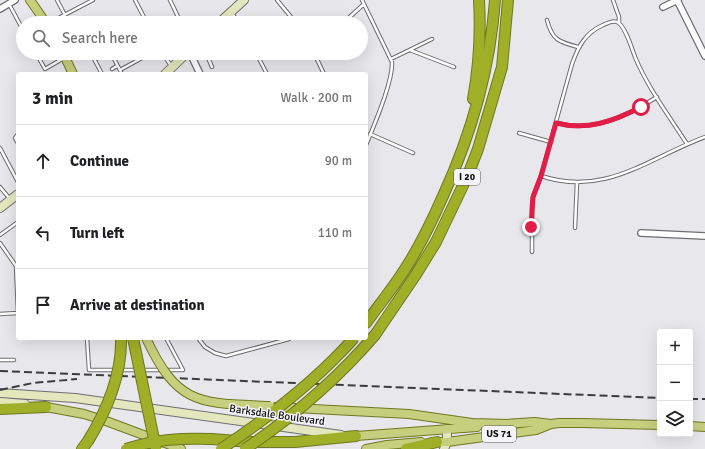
<!DOCTYPE html>
<meta charset="utf-8">
<style>
body{margin:0;font-family:Signika,sans-serif;background:#f6f6f6;color:#202124}
.controls{position:absolute;right:12px;bottom:12px;display:grid;overflow:hidden;border-radius:4px;box-shadow:0 4px 16px #0002}
.controls button{width:36px;height:36px;display:grid;place-items:center;padding:0;border:0;border-bottom:1px solid #e0e0e0;background:#fff;color:#202124;font:20px sans-serif}
.stop{position:absolute;width:12px;height:12px;margin:-9px;border:3px solid #e11d48;border-radius:50%;background:#fff}
.stop.end{background:#e11d48;border-color:#fff;box-shadow:0 1px 4px #0008}
.list{margin:0;padding:0;list-style:none}
h2{display:flex;justify-content:space-between;align-items:center;height:52px;margin:0;padding:0 16px;font-size:17px}
h2 small{font-size:13px;font-weight:400;color:#757577}
.list li{display:grid;grid-template-columns:26px 1fr auto;gap:12px;align-items:center;box-sizing:border-box;height:72px;padding:0 16px;border-top:1px solid #e0e0e0}
.list b{display:block;font-size:15px;white-space:nowrap}
.list em{font-size:13px;font-style:normal;color:#757577}
.icon{flex:none;width:22px;height:22px;fill:none;stroke:currentColor;stroke-width:2;stroke-linecap:round;stroke-linejoin:round}
.map{position:relative;flex:none;width:705px;height:449px;overflow:hidden}
.search{position:absolute;background:#fff;box-shadow:0 4px 16px #0002;left:16px;top:16px;width:352px;height:44px;display:flex;align-items:center;gap:10px;box-sizing:border-box;padding:0 14px;border-radius:22px;color:#757577;font-size:15px}
.panel{position:absolute;background:#fff;box-shadow:0 4px 16px #0002;left:16px;top:72px;width:352px;height:268px;border-radius:4px}
.map>svg:first-child{display:block}
.lines{fill:none;stroke-linecap:round;stroke-linejoin:round}
.lane-casing{stroke:#6e6e71;stroke-width:4.5}
.street-casing{stroke:#6e6e71;stroke-width:8}
.secondary-casing{stroke:#6e6e71;stroke-width:10}
.primary-casing{stroke:#6e7820;stroke-width:10}
.highway-casing{stroke:#6e7820;stroke-width:12}
.lane{stroke:#fff;stroke-width:2.5}
.street{stroke:#fff;stroke-width:5.5}
.secondary{stroke:#e2e7be;stroke-width:8}
.primary{stroke:#c6cf7e;stroke-width:8}
.highway{stroke:#a0af28;stroke-width:10}
.rail{stroke:#3c3c3e;stroke-width:2;stroke-dasharray:8 4;stroke-linecap:butt}
.primary-bridge-casing{stroke:#6e7820;stroke-width:10;stroke-linecap:butt}
.highway-bridge-casing{stroke:#6e7820;stroke-width:12;stroke-linecap:butt}
.primary-bridge{stroke:#c6cf7e;stroke-width:8}
.highway-bridge{stroke:#a0af28;stroke-width:10}
.route{stroke:#e11d48;stroke-width:5}
.labels{text-anchor:middle;dominant-baseline:central;stroke-width:3;stroke-linejoin:round;paint-order:stroke}
.shield{fill:#f5f5f9;stroke:#555557;stroke-width:1}
.shield-label{font-size:10px;font-weight:bold;fill:#111112}
.street-label{font-size:11px;fill:#111112;stroke:#f5f5f9}
</style>
<div class="map">
<svg width="705" height="449" viewBox="0 0 705 449">
<rect width="100%" height="100%" fill="#e8e8ec"/>
<g class="lines">
<!-- lane casing -->
<g class="lane-casing">
<path id="lane" d="M 57,0 L 65,15
M 135,0 L 147,23
M 170,0 L 181,23
M 277,0 L 296,23
M 362,0 L 392,62 C 393,82 374,125 366,145
M 613,0 L 619,17 L 619,23
M 9,4 L 23,30
M 231,12 L 239,23
M 547,20 C 552,40 559,42 578,47
M 49,23 L 93,0
M 343,23 L 364,4
M 410,50 L 454,67
M 36,53 L 45,69 L 64,58
M 91,53 L 102,74
M 111,53 L 122,74
M 162,53 L 172,67
M 206,53 L 212,67
M 256,53 L 267,74
M 314,53 L 324,74
M 105,54 L 107,53
M 94,59 L 98,58
M 391,59 L 432,39
M 112,69 L 117,66
M 120,70 L 142,58
M 557,123 C 593,133 627,116 657,97
M 519,133 L 551,142
M 18,134 L 15,138 L 18,143
M 370,134 L 413,153
M 0,148 L 18,182
M 541,176 L 572,64 C 578,47 585,33 603,25 C 607,23 613,20 617,22 C 625,25 632,49 635,57 C 648,88 669,116 687,144
M 0,187 L 10,199
M 575,228 L 577,182
M 0,235 L 18,222
M 0,243 L 16,266 L 18,312
M 532,252 L 532,205 L 533,197 L 541,176 C 606,197 648,158 705,137
M 0,314 L 18,313
M 87,338 L 89,370 L 115,370
M 166,338 L 183,370 L 166,370
M 198,338 L 205,347 L 215,353 L 226,356 L 289,339 L 289,338
M 0,360 L 14,360
M 120,370 L 137,370
M 142,370 L 161,370"/>
</g>
<!-- street casing -->
<g class="street-casing">
<path id="street" d="M 677,0 L 705,56
M 663,7 L 678,0
M 0,9 L 15,0
M 190,53 L 200,74
M 641,233 L 705,236"/>
</g>
<!-- secondary casing -->
<g class="secondary-casing">
<path id="secondary" d="M 219,23 L 244,0
M 165,74 L 187,53
M 0,208 L 18,194
M 0,393 L 75,398 L 341,435
M 0,402 L 25,404
M 444,449 L 447,442 L 447,429"/>
</g>
<!-- primary casing -->
<g class="primary-casing">
<path id="primary" d="M 30,0 L 46,23
M 63,53 L 73,74
M 46,407 L 84,414 L 106,421 L 181,449
M 276,407 L 409,414 L 472,423 L 511,424
M 506,424 L 535,422 L 551,424
M 690,426 L 705,427
M 356,436 L 477,427
M 432,442 L 447,442 L 536,430 L 551,424 L 559,423 L 582,423 L 660,425
M 366,449 L 387,445 L 421,442"/>
</g>
<!-- highway casing -->
<g class="highway-casing">
<path id="highway" d="M 473,99 C 479,66 481,34 479,0
M 366,323 C 379,305 393,288 405,269 C 420,246 432,221 443,196 C 472,133 490,69 495,0
M 375,335 L 415,276 L 436,242 L 468,175 L 478,149 L 502,67 L 508,0
M 0,409 L 46,407
M 212,439 L 251,442 L 295,442 L 356,436
M 82,449 L 88,441
M 406,449 L 437,442"/>
</g>
<!-- lane -->
<use href="#lane" class="lane"/>
<!-- street -->
<use href="#street" class="street"/>
<!-- secondary -->
<use href="#secondary" class="secondary"/>
<!-- primary -->
<use href="#primary" class="primary"/>
<!-- highway -->
<use href="#highway" class="highway"/>
<!-- rail -->
<path class="rail" d="M 0,371 L 660,398
M 0,390 L 33,383 L 77,379
M 690,399 L 705,399"/>
<!-- primary-bridge casing -->
<g class="primary-bridge-casing">
<path id="primary-bridge" d="M 146,338 C 178,407 201,403 270,406"/>
</g>
<!-- highway-bridge casing -->
<g class="highway-bridge-casing">
<path id="highway-bridge" d="M 133,338 L 156,449
M 88,441 C 107,410 122,375 121,338
M 126,449 C 156,439 181,438 212,439
M 221,449 C 269,417 315,382 354,338
M 245,449 C 293,417 337,379 375,335"/>
</g>
<!-- primary-bridge -->
<use href="#primary-bridge" class="primary-bridge"/>
<!-- highway-bridge -->
<use href="#highway-bridge" class="highway-bridge"/>
</g>
<g class="lines">
<!-- route -->
<path class="route" d="M 531,227 L 533,197 L 541,176 L 556,123 C 587,131 614,121 641,107"/>
</g>
<g class="labels">
<!-- shield labels -->
<g class="shield">
<rect x="454" y="169" width="26" height="16" rx="3"/>
<rect x="482" y="426" width="34" height="16" rx="3"/>
</g>
<g class="shield-label">
<text x="467" y="177">I 20</text>
<text x="499" y="434">US 71</text>
</g>
<!-- street labels -->
<g class="street-label">
<text transform="translate(277 415) rotate(8)">Barksdale Boulevard</text>
</g>
</g>
</svg>
<div class="controls">
<button>+</button>
<button>−</button>
<button><svg class="icon" aria-label="layers" viewBox="0 0 24 24"><path d="M12 4l9 5-9 5-9-5zM3 14l9 5 9-5"/></svg></button>
</div>
<div class="stop" style="left:641px;top:107px"></div>
<div class="stop end" style="left:531px;top:227px"></div>
<div class="search"><svg class="icon" aria-label="search" viewBox="0 0 24 24"><circle cx="10" cy="10" r="6"/><path d="M15 15l6 6"/></svg>Search here</div>
<section class="panel">
<h2>3 min<small>Walk · 200 m</small></h2>
<ul class="list">
<li><svg class="icon" aria-label="ahead" viewBox="0 0 24 24"><path d="M12 20V5M6 11l6-6 6 6"/></svg><div><b>Continue</b></div><em>90 m</em></li>
<li><svg class="icon" aria-label="left" viewBox="0 0 24 24"><path d="M17 20v-9H6M10 6l-5 5 5 5"/></svg><div><b>Turn left</b></div><em>110 m</em></li>
<li><svg class="icon" aria-label="arrive" viewBox="0 0 24 24"><path d="M6 21V4h12l-3 4 3 4H6"/></svg><div><b>Arrive at destination</b></div></li>
</ul>
</section>
</div>
